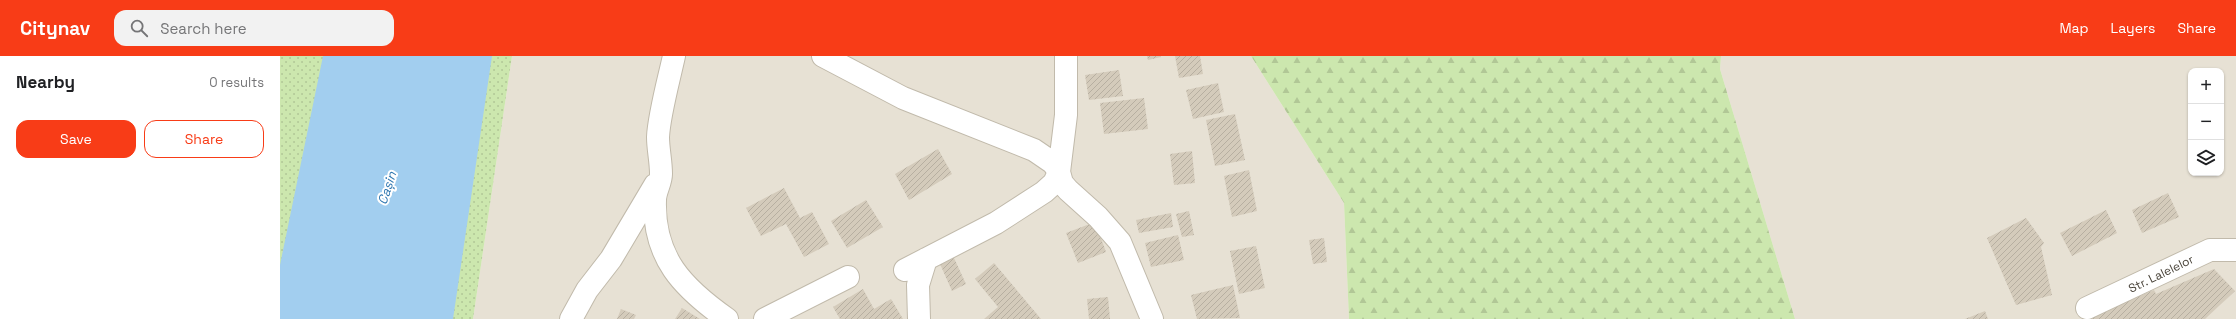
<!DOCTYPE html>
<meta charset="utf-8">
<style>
body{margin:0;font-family:"Space Grotesk",sans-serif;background:#f2f2f2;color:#202124}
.controls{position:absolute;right:12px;top:12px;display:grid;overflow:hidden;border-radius:8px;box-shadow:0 1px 3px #0004}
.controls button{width:36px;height:36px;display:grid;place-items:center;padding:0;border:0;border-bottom:1px solid #e0e0e0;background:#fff;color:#202124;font:20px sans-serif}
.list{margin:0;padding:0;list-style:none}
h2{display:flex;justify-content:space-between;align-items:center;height:52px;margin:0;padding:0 16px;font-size:17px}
h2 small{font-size:13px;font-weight:400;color:#757577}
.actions{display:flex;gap:8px;padding:12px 16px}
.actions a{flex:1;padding:9px 0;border:1px solid #f83c17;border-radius:12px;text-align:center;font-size:14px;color:#f83c17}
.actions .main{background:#f83c17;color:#fff}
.icon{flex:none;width:22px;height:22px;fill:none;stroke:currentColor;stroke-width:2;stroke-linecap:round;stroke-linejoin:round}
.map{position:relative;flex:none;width:1956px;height:263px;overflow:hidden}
header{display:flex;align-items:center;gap:24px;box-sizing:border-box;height:56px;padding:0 20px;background:#f83c17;color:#fff}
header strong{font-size:19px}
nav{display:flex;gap:22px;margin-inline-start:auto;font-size:14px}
.search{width:280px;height:36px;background:#f2f2f2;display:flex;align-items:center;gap:10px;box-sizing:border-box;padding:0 14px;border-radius:12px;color:#757577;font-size:15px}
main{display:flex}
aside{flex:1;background:#fff}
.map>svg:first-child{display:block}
.residential{fill:#e7e1d4;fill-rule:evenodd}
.grass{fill:url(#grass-dots)}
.forest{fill:url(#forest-firs)}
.water{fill:#a2ceef}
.building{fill:url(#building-hatch)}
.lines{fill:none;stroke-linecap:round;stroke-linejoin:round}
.street-casing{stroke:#c1baab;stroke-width:24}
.street{stroke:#fff;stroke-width:22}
.labels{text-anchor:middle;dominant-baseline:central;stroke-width:4;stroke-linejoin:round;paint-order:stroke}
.street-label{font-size:12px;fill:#453f35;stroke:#fff}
.water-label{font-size:13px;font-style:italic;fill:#2f77b0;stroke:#fff}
</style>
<header>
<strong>Citynav</strong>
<div class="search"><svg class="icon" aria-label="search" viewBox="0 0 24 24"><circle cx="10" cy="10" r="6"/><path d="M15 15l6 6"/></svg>Search here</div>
<nav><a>Map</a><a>Layers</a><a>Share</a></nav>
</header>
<main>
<aside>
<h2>Nearby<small>0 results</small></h2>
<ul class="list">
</ul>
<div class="actions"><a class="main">Save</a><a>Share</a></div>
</aside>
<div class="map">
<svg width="1956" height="263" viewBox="0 0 1956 263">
<defs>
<pattern id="grass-dots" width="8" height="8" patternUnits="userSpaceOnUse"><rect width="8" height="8" fill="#cce7ae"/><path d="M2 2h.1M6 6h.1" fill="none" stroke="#b1c796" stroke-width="1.8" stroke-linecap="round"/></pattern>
<pattern id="forest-firs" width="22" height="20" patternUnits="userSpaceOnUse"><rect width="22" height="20" fill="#cce7ae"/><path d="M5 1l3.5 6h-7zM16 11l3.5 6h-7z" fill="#b1c796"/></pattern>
<pattern id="building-hatch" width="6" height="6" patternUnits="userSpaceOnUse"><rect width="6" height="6" fill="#d4cbbb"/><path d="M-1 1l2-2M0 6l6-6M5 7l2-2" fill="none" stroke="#b7afa1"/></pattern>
</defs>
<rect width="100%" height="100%" fill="#f3efe5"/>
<!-- residential -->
<path class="residential" d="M 232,0 L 971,0 L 1064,147 L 1069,263 L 193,263 Z
M 1441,0 L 1956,0 L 1956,263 L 1515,263 L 1440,13 ZM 1911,15 L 1941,15 L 1941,117 L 1911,117 Z"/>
<!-- grass -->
<path class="grass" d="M 0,0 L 232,0 L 193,263 L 0,263 Z"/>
<!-- forest -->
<path class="forest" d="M 971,0 L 1441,0 L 1440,13 L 1515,263 L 1069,263 L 1064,147 Z"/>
<!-- water -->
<path class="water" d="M 43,0 L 212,0 L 173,263 L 0,263 L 0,209 Z"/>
<!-- building -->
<path class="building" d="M 867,0 L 881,0 L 881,1 L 868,4 Z
M 895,0 L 920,0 L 923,18 L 899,22 Z
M 839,14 L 843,40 L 809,44 L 805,19 Z
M 938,27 L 944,56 L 913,63 L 906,34 Z
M 864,42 L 868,73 L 824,78 L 820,47 Z
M 955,58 L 965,104 L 935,110 L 926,64 Z
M 658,93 L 672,118 L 629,144 L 615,118 Z
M 912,95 L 915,127 L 894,129 L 890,98 Z
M 969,114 L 977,155 L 952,161 L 944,120 Z
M 504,132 L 520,162 L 532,156 L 549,188 L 524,201 L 506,168 L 481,180 L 466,152 Z
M 1888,137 L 1899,161 L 1862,177 L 1852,154 Z
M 586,144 L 603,171 L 567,192 L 551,165 Z
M 1826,154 L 1837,177 L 1792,200 L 1780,177 Z
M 909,155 L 914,179 L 902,181 L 896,158 Z
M 891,157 L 893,171 L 859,177 L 856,164 Z
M 1746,162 L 1764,187 L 1761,191 L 1772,239 L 1736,249 L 1707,182 Z
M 815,166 L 826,196 L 798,207 L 786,177 Z
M 898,179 L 904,204 L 871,211 L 865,187 Z
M 1044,182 L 1047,206 L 1033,208 L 1029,184 Z
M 976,190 L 985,232 L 959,238 L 950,195 Z
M 674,202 L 686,228 L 672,235 L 660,208 Z
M 714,207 L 761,263 L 704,263 L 718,251 L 695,223 Z
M 1934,213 L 1955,235 L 1925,263 L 1805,263 L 1874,234 L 1876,238 Z
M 953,229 L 960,262 L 917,263 L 911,239 Z
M 583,233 L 594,253 L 611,243 L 623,263 L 560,263 L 553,251 Z
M 828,241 L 830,263 L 809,263 L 807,243 Z
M 402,252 L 420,263 L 395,263 Z
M 341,253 L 356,259 L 354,263 L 337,263 Z
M 1705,255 L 1708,263 L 1685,263 Z"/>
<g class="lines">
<!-- street casing -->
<g class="street-casing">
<path id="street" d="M 394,0 C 389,23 379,59 378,81 C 378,93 381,105 381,118 C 381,127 375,135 375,144 C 373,202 403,232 447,263
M 543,0 L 623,42 L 754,94 L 773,107 L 779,116
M 779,116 L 786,59 L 786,0
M 625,214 L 716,167 L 764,136 L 774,127 L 779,116 L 782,127 L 788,134 L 818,161 L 840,186 L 872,263
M 1807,252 L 1930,194 L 1956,194
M 291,263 L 307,234 L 331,203 L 375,129
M 485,263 L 568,221
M 639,263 L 638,229 L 646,203"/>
</g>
<!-- street -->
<use href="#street" class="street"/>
</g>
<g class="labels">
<!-- street labels -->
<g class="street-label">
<text transform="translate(1881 218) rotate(-26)">Str. Lalelelor</text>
</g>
<!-- water labels -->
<g class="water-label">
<text transform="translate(107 132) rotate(-72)">Cașin</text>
</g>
</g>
</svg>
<div class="controls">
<button>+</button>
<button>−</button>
<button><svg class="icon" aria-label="layers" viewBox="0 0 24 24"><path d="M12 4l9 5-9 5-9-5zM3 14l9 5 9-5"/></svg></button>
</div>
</div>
</main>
